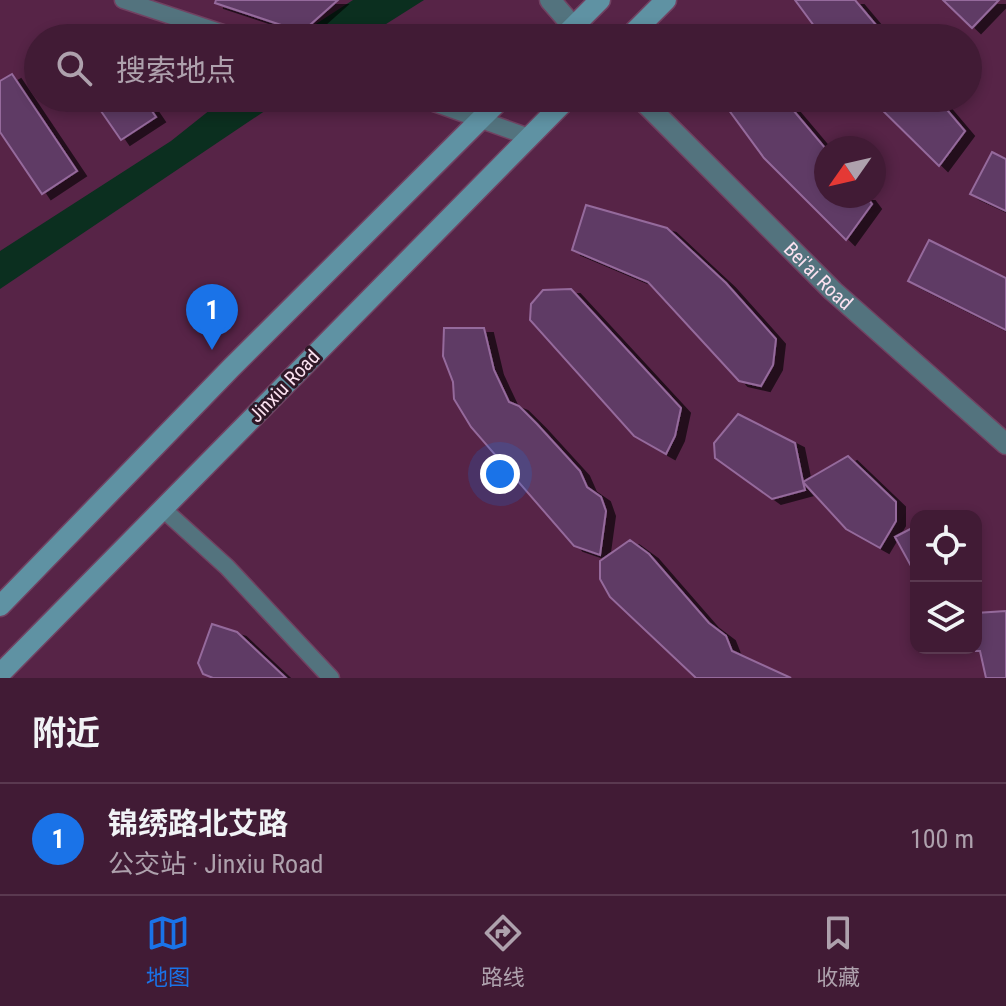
<!DOCTYPE html>
<html lang="zh">
<meta charset="utf-8">
<style>
body{margin:0;font-family:"Roboto Condensed","Noto Sans SC",sans-serif;background:#48243d;color:#f1f3f6}
.controls{position:absolute;right:24px;bottom:24px;display:grid;overflow:hidden;border-radius:16px;box-shadow:0 4px 12px #0003}
.controls button{width:72px;height:72px;display:grid;place-items:center;padding:0;border:0;border-bottom:2px solid #5a3950;background:#411b35;color:#f1f3f6;font:40px sans-serif}
.compass{position:absolute;left:814px;top:136px;width:72px;height:72px;border-radius:50%;background:#411b35;box-shadow:0 4px 12px #0003;rotate:236deg}
.you{position:absolute;left:500px;top:474px;width:28px;height:28px;margin:-20px;border:6px solid #fff;border-radius:50%;background:#1a73e8;box-shadow:0 0 0 12px #1a73e833}
.badge{display:grid;place-items:center;width:52px;height:52px;border-radius:50%;background:#1a73e8;color:#fff;font-size:26px;font-weight:700}
.pin{position:absolute;translate:-50% -66px;filter:drop-shadow(0 2px 4px #0008)}
.pin::after{content:'';position:absolute;top:42px;width:28px;height:24px;background:inherit;clip-path:polygon(0 0,100% 0,50% 100%)}
.list{margin:0;padding:0;list-style:none}
h2{display:flex;justify-content:space-between;align-items:center;height:104px;margin:0;padding:0 32px;font-size:34px}
h2 small{font-size:26px;font-weight:400;color:#aea1ad}
.list li{display:grid;grid-template-columns:52px 1fr auto;gap:24px;align-items:center;box-sizing:border-box;height:112px;padding:0 32px;border-top:2px solid #5a3950}
.list b{display:block;font-size:30px;white-space:nowrap}
.list p{margin:0;font-size:26px;white-space:nowrap;color:#aea1ad}
.list em{font-size:26px;font-style:normal;color:#aea1ad}
.icon{flex:none;width:44px;height:44px;fill:none;stroke:currentColor;stroke-width:2;stroke-linecap:round;stroke-linejoin:round}
.map{position:relative;flex:none;width:1006px;height:678px;overflow:hidden}
.search{position:absolute;background:#411b35;box-shadow:0 4px 12px #0003;left:24px;right:24px;top:24px;height:88px;display:flex;align-items:center;gap:20px;box-sizing:border-box;padding:0 28px;border-radius:44px;color:#aea1ad;font-size:30px}
.sheet{height:216px;background:#411b35}
nav{display:flex;justify-content:space-around;align-items:center;box-sizing:border-box;height:112px;border-top:2px solid #5a3950;background:#411b35;font-size:22px;color:#aea1ad}
nav a{display:grid;justify-items:center;gap:4px}
nav .on{color:#1a73e8}
.map>svg:first-child{display:block}
.water{fill:#0b2f1f}
.building{fill:#5f3a65;stroke:#956a9c;stroke-width:2;filter:url(#shadow)}
.lines{fill:none;stroke-linecap:round;stroke-linejoin:round}
.minor-casing{stroke:#714262;stroke-width:19}
.tertiary-casing{stroke:#714262;stroke-width:23}
.secondary-casing{stroke:#714262;stroke-width:23}
.minor{stroke:#53737e;stroke-width:16}
.tertiary{stroke:#53737e;stroke-width:20}
.secondary{stroke:#5f92a3;stroke-width:20}
.labels{text-anchor:middle;dominant-baseline:central;stroke-width:6;stroke-linejoin:round;paint-order:stroke}
.street-label{font-size:20px;fill:#fbe1f0;stroke:#2f1827}
</style>
<div class="map">
<svg width="1006" height="678" viewBox="0 0 1006 678">
<defs>
<filter id="shadow"><feDropShadow dx="9" dy="5" stdDeviation="0" flood-color="#0009"/></filter>
</defs>
<rect width="100%" height="100%" fill="#572447"/>
<!-- water -->
<path class="water" d="M 353,0 L 424,0 L 364,38 L 294,38 Z
M 225,98 L 284,98 L 0,289 L 0,251 L 171,141 Z"/>
<!-- building -->
<path class="building" d="M 216,0 L 338,0 L 302,32 L 215,3 Z
M 795,0 L 855,0 L 887,38 L 823,38 Z
M 943,0 L 999,0 L 972,28 Z
M 12,74 L 77,171 L 42,194 L 0,132 L 0,81 Z
M 92,98 L 143,98 L 156,117 L 121,140 Z
M 720,98 L 783,98 L 826,149 L 826,196 L 866,196 L 872,204 L 846,240 L 764,158 Z
M 870,98 L 937,98 L 965,131 L 939,166 Z
M 992,152 L 1006,159 L 1006,211 L 970,194 Z
M 586,205 L 667,228 L 726,283 L 776,339 L 773,365 L 761,386 L 739,381 L 648,282 L 572,250 Z
M 929,240 L 1006,278 L 1006,330 L 908,281 Z
M 571,289 L 681,408 L 675,436 L 666,454 L 634,436 L 530,320 L 531,304 L 543,290 Z
M 444,328 L 484,328 L 494,370 L 509,402 L 519,406 L 537,424 L 580,471 L 587,487 L 601,497 L 606,511 L 600,555 L 574,546 L 471,427 L 454,399 L 453,382 L 443,356 Z
M 738,414 L 795,443 L 803,482 L 848,456 L 896,502 L 896,521 L 880,548 L 846,529 L 803,482 L 805,490 L 772,499 L 715,458 L 714,443 Z
M 916,526 L 916,575 L 895,537 Z
M 630,540 L 649,554 L 709,623 L 726,636 L 732,651 L 791,678 L 696,678 L 610,597 L 600,579 L 600,561 Z
M 1006,611 L 1006,678 L 986,678 L 980,651 L 976,651 L 976,613 Z
M 212,624 L 237,632 L 286,678 L 213,678 L 203,674 L 198,663 Z"/>
<g class="lines">
<!-- minor casing -->
<g class="minor-casing">
<path id="minor" d="M 123,0 L 238,38
M 420,98 L 529,137
M 163,509 L 227,567 L 331,678"/>
</g>
<!-- tertiary casing -->
<g class="tertiary-casing">
<g id="tertiary">
<path d="M 550,0 L 583,38"/>
<path id="s1" d="M 640,98 L 833,291 L 1006,444"/>
</g>
</g>
<!-- secondary casing -->
<g class="secondary-casing">
<path id="secondary" d="M 562,38 L 600,0
M 628,38 L 666,0
M 0,606 L 231,368 L 502,98
M 0,674 L 568,98"/>
</g>
<!-- minor -->
<use href="#minor" class="minor"/>
<!-- tertiary -->
<use href="#tertiary" class="tertiary"/>
<!-- secondary -->
<use href="#secondary" class="secondary"/>
</g>
<g class="labels">
<!-- street labels -->
<g class="street-label">
<text stroke="none"><textPath href="#s1" startOffset="252">Bei'ai Road</textPath></text>
<text transform="translate(284 386) rotate(-46)">Jinxiu Road</text>
</g>
</g>
</svg>
<div class="controls">
<button><svg class="icon" aria-label="locate" viewBox="0 0 24 24"><circle cx="12" cy="12" r="6"/><path d="M12 2v4M12 18v4M2 12h4M18 12h4"/></svg></button>
<button><svg class="icon" aria-label="layers" viewBox="0 0 24 24"><path d="M12 4l9 5-9 5-9-5zM3 14l9 5 9-5"/></svg></button>
</div>
<svg class="compass" viewBox="-18 -18 36 36"><path d="M0-13l5 13h-10z" fill="#e53935"/><path d="M0 13l5-13h-10z" fill="#aea1ad"/></svg>
<div class="you"></div>
<div class="pin badge" style="left:212px;top:350px">1</div>
<div class="search"><svg class="icon" aria-label="search" viewBox="0 0 24 24"><circle cx="10" cy="10" r="6"/><path d="M15 15l6 6"/></svg>搜索地点</div>
</div>
<section class="sheet">
<h2>附近<small></small></h2>
<ul class="list">
<li><span class="badge">1</span><div><b>锦绣路北艾路</b><p>公交站 · Jinxiu Road</p></div><em>100 m</em></li>
</ul>
</section>
<nav>
<a class="on"><svg class="icon" aria-label="map" viewBox="0 0 24 24"><path d="M3 6l6-2 6 2 6-2v14l-6 2-6-2-6 2zM9 4v14M15 6v14"/></svg>地图</a>
<a><svg class="icon" aria-label="directions" viewBox="0 0 24 24"><path d="M12 3l9 9-9 9-9-9zM9 14v-3h6M13 9l2 2-2 2"/></svg>路线</a>
<a><svg class="icon" aria-label="saved" viewBox="0 0 24 24"><path d="M7 4h10v16l-5-4-5 4z"/></svg>收藏</a>
</nav>
